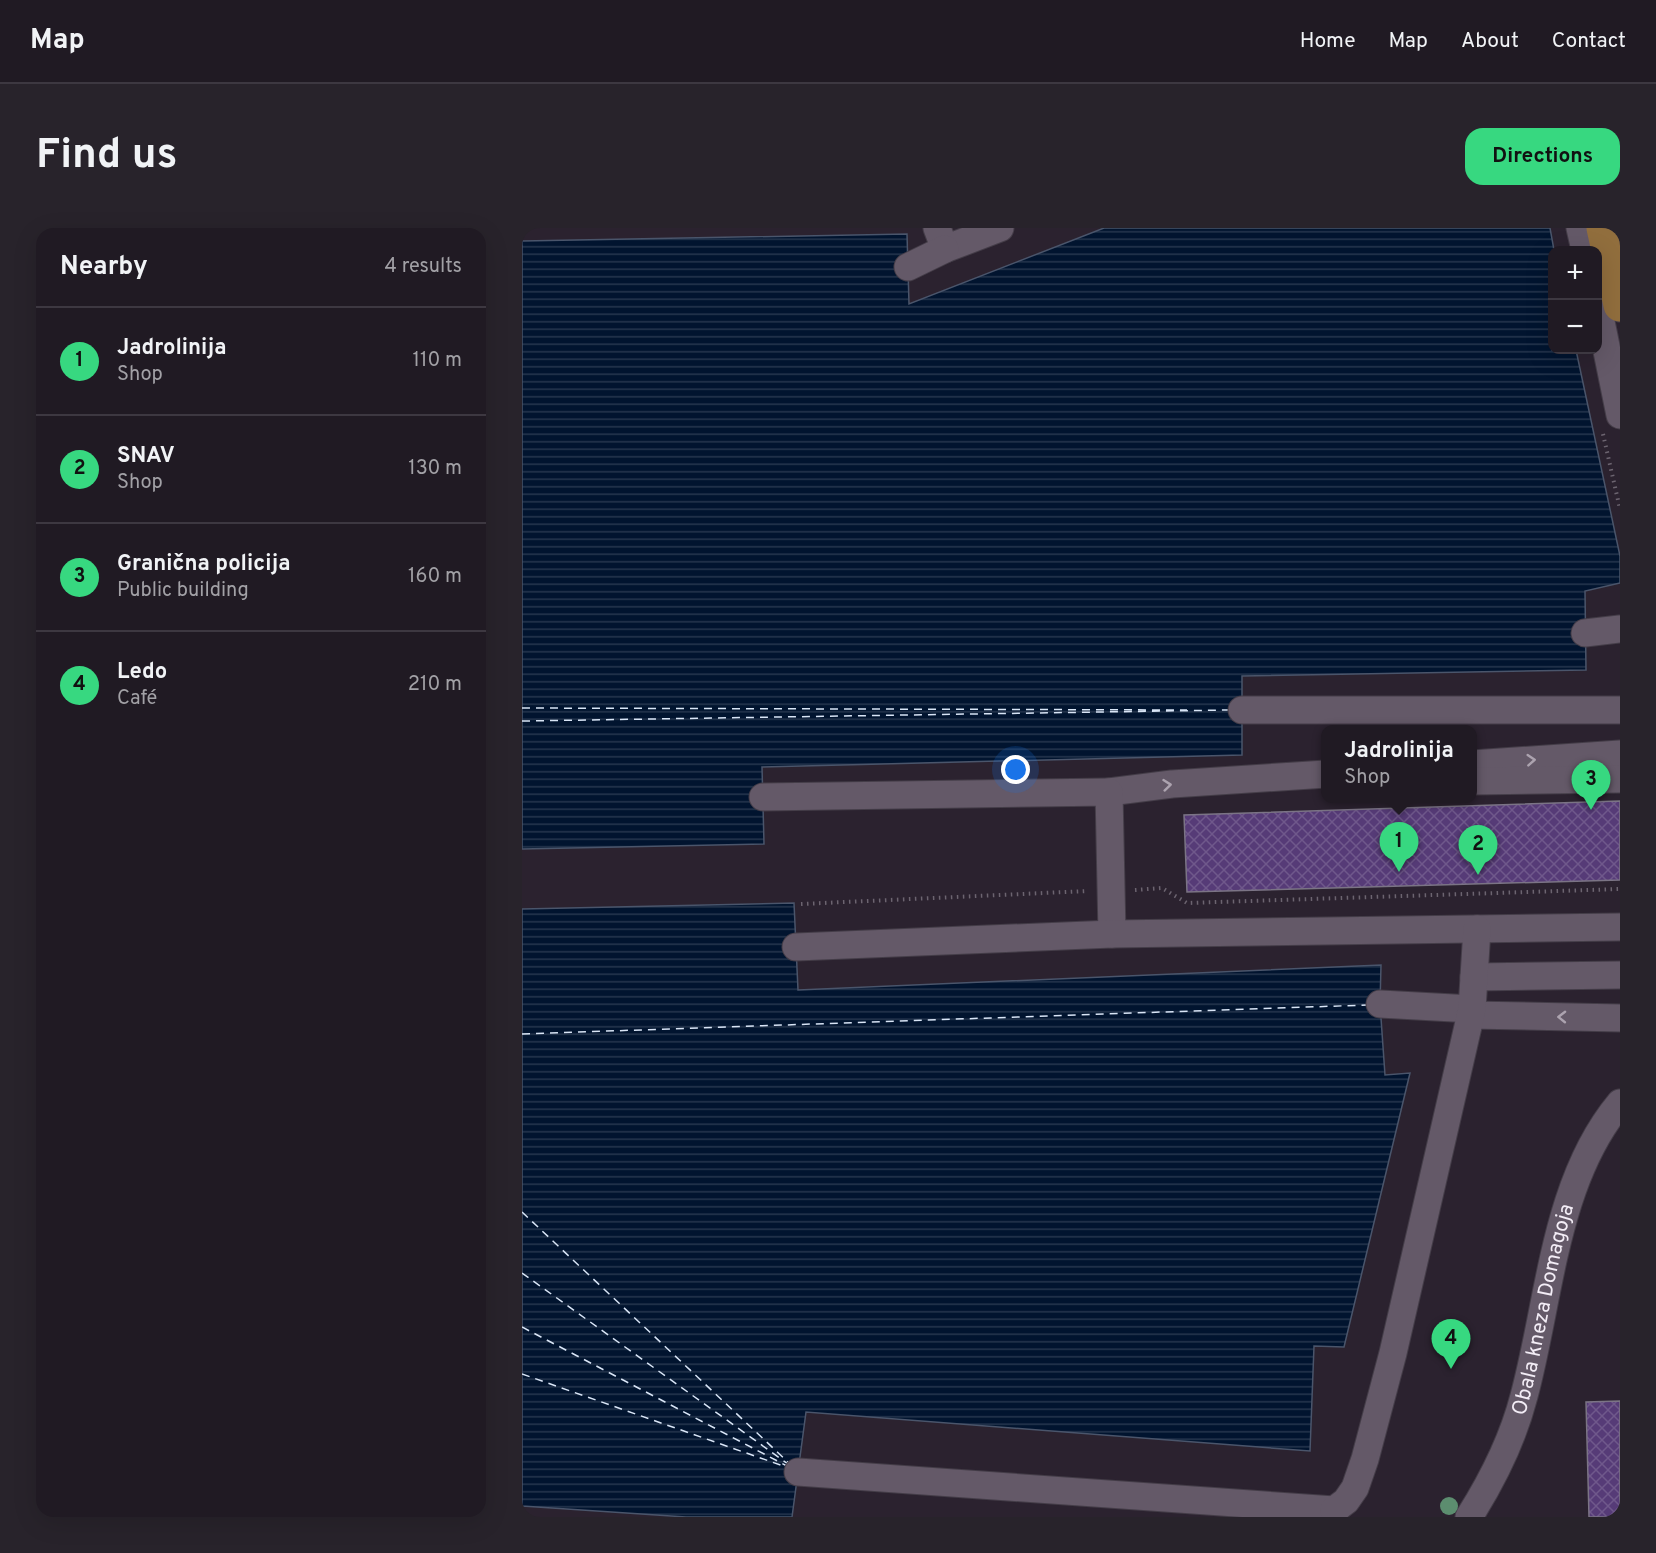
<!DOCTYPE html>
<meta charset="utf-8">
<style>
body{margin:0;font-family:Overpass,sans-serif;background:#28232b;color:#f1f3f6}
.controls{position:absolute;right:18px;top:18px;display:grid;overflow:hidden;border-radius:12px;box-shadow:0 6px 24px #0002}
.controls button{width:54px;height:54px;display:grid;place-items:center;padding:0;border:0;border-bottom:2px solid #3d3841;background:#201a23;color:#f1f3f6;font:30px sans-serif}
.you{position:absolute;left:494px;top:542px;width:21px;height:21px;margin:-15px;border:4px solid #fff;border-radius:50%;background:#1a73e8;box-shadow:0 0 0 9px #1a73e833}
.badge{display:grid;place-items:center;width:39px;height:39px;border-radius:50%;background:#37d880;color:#111;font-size:20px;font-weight:700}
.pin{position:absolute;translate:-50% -50px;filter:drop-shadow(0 2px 3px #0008)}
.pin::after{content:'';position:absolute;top:32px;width:21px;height:18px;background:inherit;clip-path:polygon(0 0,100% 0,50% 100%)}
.popup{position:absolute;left:799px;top:497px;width:156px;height:78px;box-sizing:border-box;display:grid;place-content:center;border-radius:12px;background:#201a23;filter:drop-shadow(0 2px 4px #0005);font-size:20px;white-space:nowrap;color:#a2a1a6}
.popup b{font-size:22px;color:#f1f3f6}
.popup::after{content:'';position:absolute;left:50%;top:100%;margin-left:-12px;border:12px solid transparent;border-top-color:#201a23}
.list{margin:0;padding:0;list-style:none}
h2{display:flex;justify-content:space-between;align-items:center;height:78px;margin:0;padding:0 24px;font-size:26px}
h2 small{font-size:20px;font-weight:400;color:#a2a1a6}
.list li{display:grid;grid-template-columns:39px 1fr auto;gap:18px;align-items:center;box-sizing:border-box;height:108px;padding:0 24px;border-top:2px solid #3d3841}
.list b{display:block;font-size:22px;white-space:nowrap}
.list p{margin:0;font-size:20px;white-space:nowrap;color:#a2a1a6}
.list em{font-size:20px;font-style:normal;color:#a2a1a6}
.map{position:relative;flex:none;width:1098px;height:1289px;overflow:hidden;border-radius:18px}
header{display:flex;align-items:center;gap:36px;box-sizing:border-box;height:84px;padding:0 30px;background:#201a23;border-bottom:2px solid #3d3841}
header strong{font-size:28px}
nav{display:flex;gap:33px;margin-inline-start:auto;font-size:21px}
.intro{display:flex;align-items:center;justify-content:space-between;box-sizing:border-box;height:144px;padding:0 36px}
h1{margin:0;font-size:42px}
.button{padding:15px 27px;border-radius:18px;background:#37d880;color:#111;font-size:21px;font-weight:700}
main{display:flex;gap:36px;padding:0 36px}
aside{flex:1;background:#201a23;border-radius:18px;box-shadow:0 6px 24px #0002}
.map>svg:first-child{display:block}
.water{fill:url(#water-rules);stroke:#4a556b;stroke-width:1.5}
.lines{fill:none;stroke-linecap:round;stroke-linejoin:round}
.ferry{stroke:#d9e5f6;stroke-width:1.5;stroke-dasharray:8 6;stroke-linecap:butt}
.building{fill:url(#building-cross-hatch);stroke:#7b7485;stroke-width:1.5}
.minor-casing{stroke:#443d48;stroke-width:29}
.major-casing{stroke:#443d48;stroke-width:35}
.path{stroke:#6c6470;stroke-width:4;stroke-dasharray:1.5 4.5;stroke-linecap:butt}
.minor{stroke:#645968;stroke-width:27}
.major{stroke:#916e3d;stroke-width:33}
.tree{fill:#5c8d6f}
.oneway{stroke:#aca3af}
.labels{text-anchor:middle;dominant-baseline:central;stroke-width:6;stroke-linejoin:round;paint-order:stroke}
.street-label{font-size:21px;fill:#f3edf6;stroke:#211925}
</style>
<header>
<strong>Map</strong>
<nav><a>Home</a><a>Map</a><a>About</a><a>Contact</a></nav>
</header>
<div class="intro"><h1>Find us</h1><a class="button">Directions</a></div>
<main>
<aside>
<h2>Nearby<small>4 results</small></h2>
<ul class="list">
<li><span class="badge">1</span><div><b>Jadrolinija</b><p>Shop</p></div><em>110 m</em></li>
<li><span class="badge">2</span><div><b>SNAV</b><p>Shop</p></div><em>130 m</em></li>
<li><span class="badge">3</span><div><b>Granična policija</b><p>Public building</p></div><em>160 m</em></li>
<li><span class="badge">4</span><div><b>Ledo</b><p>Café</p></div><em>210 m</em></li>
</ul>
</aside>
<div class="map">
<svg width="1098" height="1289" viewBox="0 0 1098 1289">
<defs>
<pattern id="water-rules" width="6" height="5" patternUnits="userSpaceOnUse" patternTransform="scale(1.5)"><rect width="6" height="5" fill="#01142f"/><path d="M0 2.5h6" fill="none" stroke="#26364e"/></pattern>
<pattern id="building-cross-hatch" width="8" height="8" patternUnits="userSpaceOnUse" patternTransform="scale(1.5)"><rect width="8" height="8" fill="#563b77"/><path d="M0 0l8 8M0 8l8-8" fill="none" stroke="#6f588b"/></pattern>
</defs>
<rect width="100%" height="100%" fill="#2b222f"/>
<!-- water -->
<path class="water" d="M 582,0 L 1028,0 L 1032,22 L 1030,122 L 1054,122 L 1098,328 L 1098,355 L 1063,363 L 1064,442 L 720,448 L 720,527 L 240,539 L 242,616 L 0,621 L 0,13 L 385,6 L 387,76 Z
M 272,675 L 276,762 L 859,737 L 858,776 L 863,847 L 888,845 L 822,1119 L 792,1118 L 788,1223 L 284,1184 L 270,1289 L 164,1289 L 0,1278 L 0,681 Z"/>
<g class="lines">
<!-- ferry -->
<path class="ferry" d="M 0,480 L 665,482
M 0,493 L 707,482
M 0,806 L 845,777
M 0,984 L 267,1235
M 0,1045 L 266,1236
M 0,1099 L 265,1238
M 0,1146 L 264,1239"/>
</g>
<!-- building -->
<path class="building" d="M 1098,573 L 1098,652 L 665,664 L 662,587 Z
M 1098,1173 L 1098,1289 L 1067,1289 L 1064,1174 Z"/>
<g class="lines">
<!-- minor casing -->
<g class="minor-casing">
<g id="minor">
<path d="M 415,0 L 423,21 L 478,0"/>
<path d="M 1058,0 L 1063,22"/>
<path d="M 386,39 L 423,21"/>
<path d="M 1076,79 L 1098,187"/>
<path d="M 1063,405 L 1098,401"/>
<path d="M 720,482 L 1098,482"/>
<path d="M 950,536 L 1098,526"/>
<path d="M 952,553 L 1098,551"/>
<path d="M 587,564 L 650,556 L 804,546"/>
<path d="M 241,569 L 587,564 L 590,706"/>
<path d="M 274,719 L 590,706 L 1098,699"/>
<path d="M 952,749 L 1098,747"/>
<path d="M 858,776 L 950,781"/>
<path d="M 948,787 L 1098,790"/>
<path d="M 276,1244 L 812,1282 L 812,1289"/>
<path d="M 812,1282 L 824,1273 L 833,1260 L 843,1231 L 871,1125 L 950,781 L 955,701"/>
<path id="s1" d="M 947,1289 C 971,1251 991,1211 1002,1168 C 1028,1072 1032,954 1098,875"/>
</g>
</g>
<!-- major casing -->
<g class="major-casing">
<path id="major" d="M 1081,0 L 1098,77"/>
</g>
<!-- path -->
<path class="path" d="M 1081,206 L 1098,281
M 613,662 L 640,660 L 665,675 L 1098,661
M 279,676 L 566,663"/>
<!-- minor -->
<use href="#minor" class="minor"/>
<!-- major -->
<use href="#major" class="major"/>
</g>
<!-- trees -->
<circle class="tree" cx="927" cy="1278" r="9"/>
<!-- one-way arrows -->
<defs><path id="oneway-chevron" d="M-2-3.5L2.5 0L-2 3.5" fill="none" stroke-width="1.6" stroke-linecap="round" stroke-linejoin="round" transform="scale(1.5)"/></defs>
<g class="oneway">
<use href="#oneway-chevron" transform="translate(1009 532) rotate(-4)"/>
<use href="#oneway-chevron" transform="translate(645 557) rotate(-6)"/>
<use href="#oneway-chevron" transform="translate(1040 789) rotate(-179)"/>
</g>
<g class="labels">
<!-- street labels -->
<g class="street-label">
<text stroke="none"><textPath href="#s1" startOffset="222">Obala kneza Domagoja</textPath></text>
</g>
</g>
</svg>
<div class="controls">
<button>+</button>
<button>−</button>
</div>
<div class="you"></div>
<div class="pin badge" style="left:877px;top:644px">1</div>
<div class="popup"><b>Jadrolinija</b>Shop</div>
<div class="pin badge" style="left:956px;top:647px">2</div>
<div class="pin badge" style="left:1069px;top:582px">3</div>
<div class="pin badge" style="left:929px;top:1141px">4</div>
</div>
</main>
